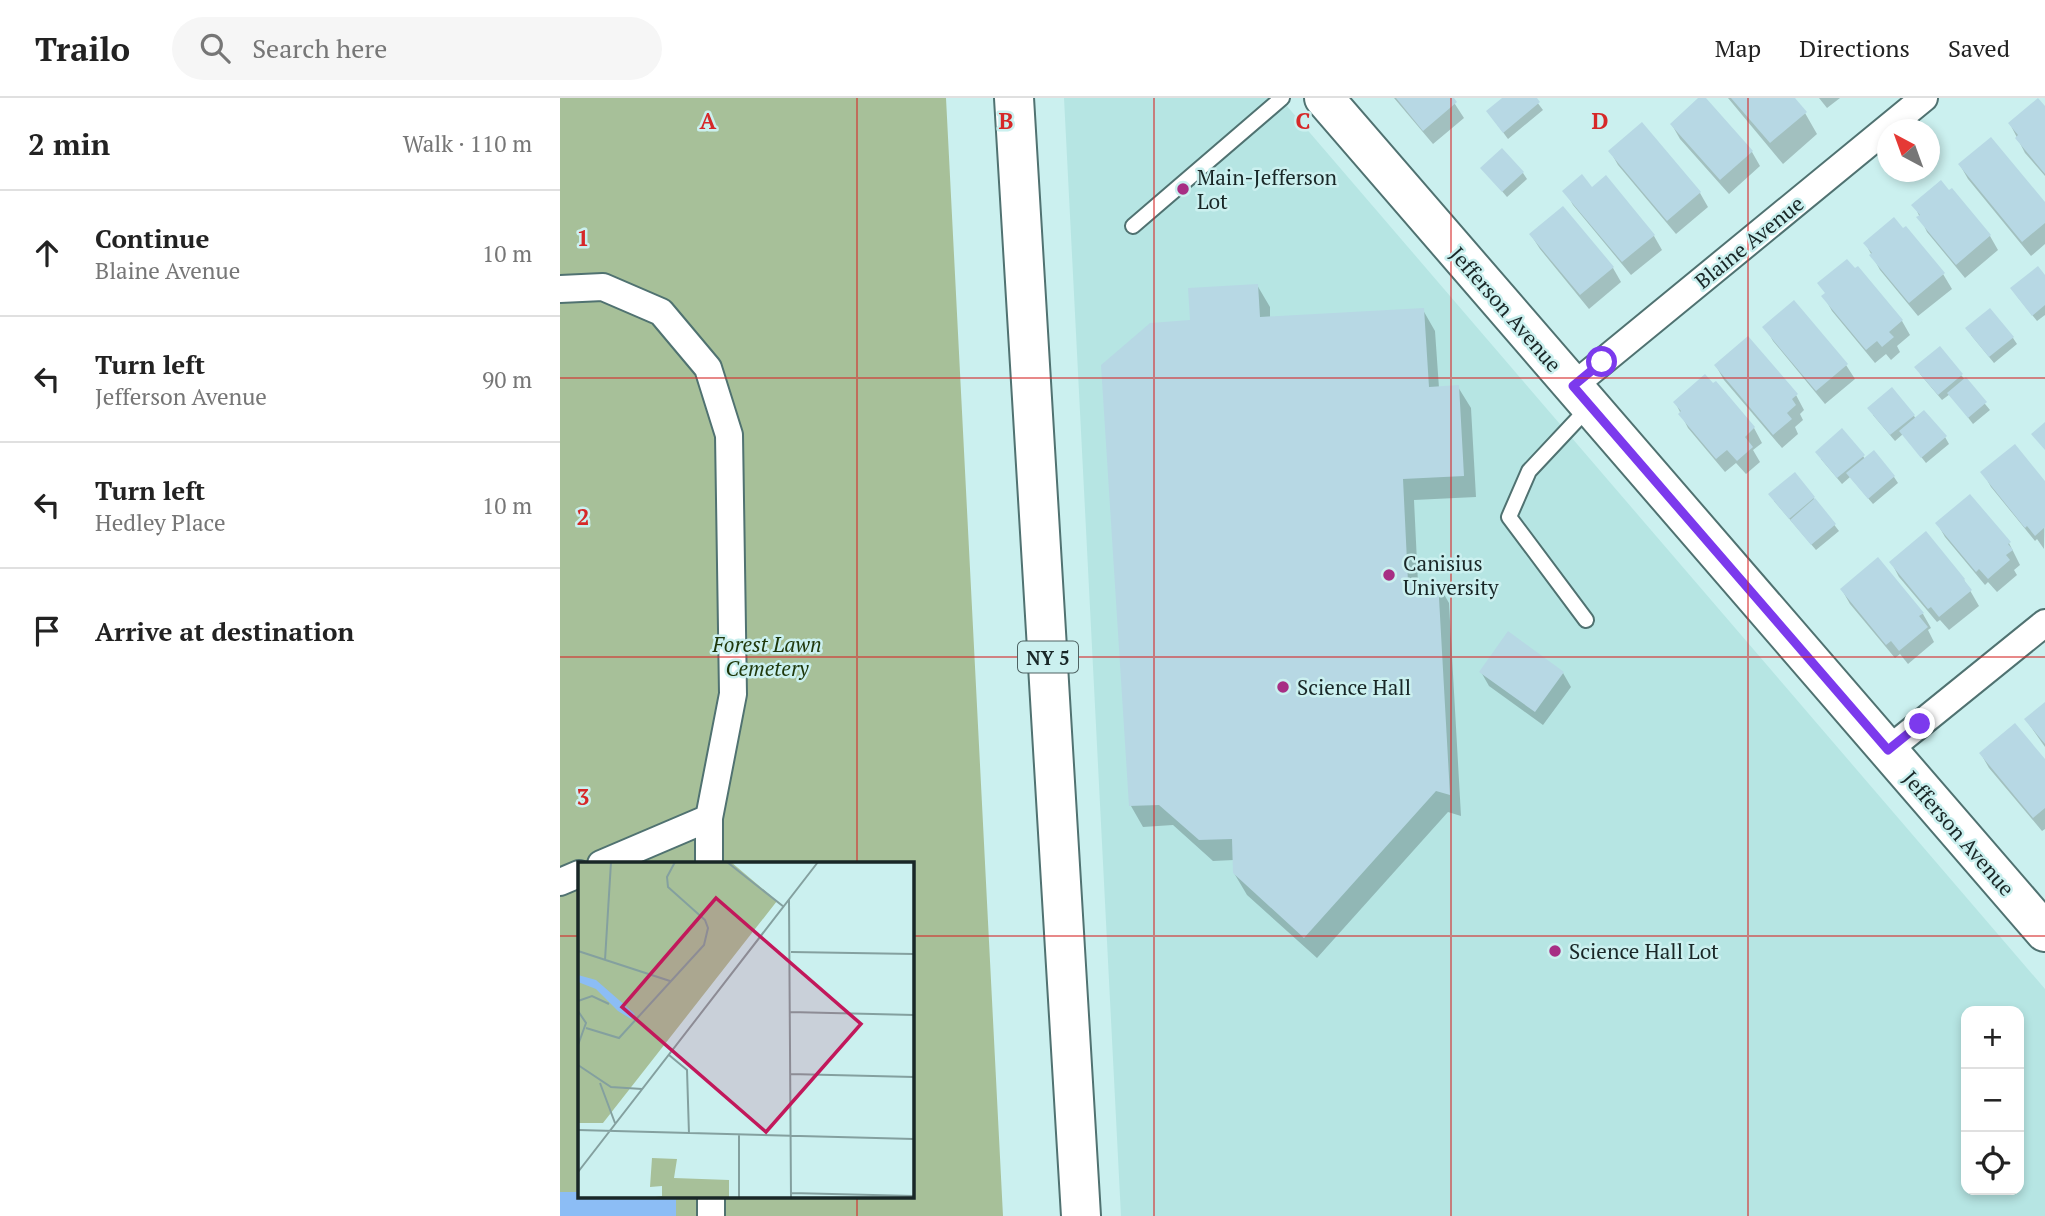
<!DOCTYPE html>
<meta charset="utf-8">
<style>
body{margin:0;font-family:"PT Serif",serif;background:#f6f6f6;color:#222}
.controls{position:absolute;right:21px;bottom:21px;display:grid;overflow:hidden;border-radius:14px;box-shadow:0 4px 10px #0003}
.controls button{width:63px;height:63px;display:grid;place-items:center;padding:0;border:0;border-bottom:2px solid #e0e0e0;background:#fff;color:#222;font:35px sans-serif}
.compass{position:absolute;left:1317px;top:21px;width:63px;height:63px;border-radius:50%;background:#fff;box-shadow:0 4px 10px #0003;rotate:319deg}
.stop{position:absolute;width:21px;height:21px;margin:-16px;border:5px solid #7c3aed;border-radius:50%;background:#fff}
.stop.end{background:#7c3aed;border-color:#fff;box-shadow:0 2px 7px #0008}
.list{margin:0;padding:0;list-style:none}
h2{display:flex;justify-content:space-between;align-items:center;height:91px;margin:0;padding:0 28px;font-size:30px}
h2 small{font-size:23px;font-weight:400;color:#767676}
.list li{display:grid;grid-template-columns:46px 1fr auto;gap:21px;align-items:center;box-sizing:border-box;height:126px;padding:0 28px;border-top:2px solid #e0e0e0}
.list b{display:block;font-size:26px;white-space:nowrap}
.list p{margin:0;font-size:23px;white-space:nowrap;color:#767676}
.list em{font-size:23px;font-style:normal;color:#767676}
.icon{flex:none;width:38px;height:38px;fill:none;stroke:currentColor;stroke-width:2;stroke-linecap:round;stroke-linejoin:round}
.map{position:relative;flex:none;width:1485px;height:1118px;overflow:hidden}
header{display:flex;align-items:center;gap:42px;box-sizing:border-box;height:98px;padding:0 35px;background:#fff;border-bottom:2px solid #e0e0e0}
header strong{font-size:33px}
nav{display:flex;gap:38px;margin-inline-start:auto;font-size:24px}
.search{width:490px;height:63px;background:#f6f6f6;display:flex;align-items:center;gap:18px;box-sizing:border-box;padding:0 24px;border-radius:38px;color:#767676;font-size:26px}
main{display:flex}
aside{flex:1;background:#fff}
.map>svg:first-child{display:block}
.built{fill:#b6e5e3;fill-rule:evenodd}
.green{fill:#a7c099;fill-rule:evenodd}
.water{fill:#8cbdf5}
.shadow{fill:#0003}
.building{fill:#b7d8e4}
.lines{fill:none;stroke-linecap:round;stroke-linejoin:round}
.lane-casing{stroke:#507271;stroke-width:18}
.street-casing{stroke:#507271;stroke-width:30}
.secondary-casing{stroke:#507271;stroke-width:42}
.primary-casing{stroke:#507271;stroke-width:42}
.lane{stroke:#fff;stroke-width:14}
.street{stroke:#fff;stroke-width:26}
.secondary{stroke:#fff;stroke-width:38}
.primary{stroke:#fff;stroke-width:38}
.route{stroke:#7c3aed;stroke-width:9}
.grid{fill:none;stroke:#d62828;stroke-width:2;stroke-opacity:0.55}
.poi-dot{fill:#a72e84;stroke:#cbf0ef;stroke-width:2.5}
.labels{text-anchor:middle;dominant-baseline:central;stroke-width:5;stroke-linejoin:round;paint-order:stroke}
.shield{fill:#cbf0ef;stroke:#4e6363;stroke-width:2}
.shield-label{font-size:19px;font-weight:bold;fill:#192727}
.poi-label{font-size:21px;fill:#192727;stroke:#cbf0ef;text-anchor:start}
.street-label{font-size:21px;fill:#192727;stroke:#cbf0ef}
.park-label{font-size:21px;font-style:italic;fill:#1e370a;stroke:#cbf0ef}
.inset-road{fill:none;stroke:#84a09f;stroke-width:2}
.view{fill:#c2185b;fill-opacity:0.15;stroke:#c2185b;stroke-width:3.5}
.inset-edge{fill:none;stroke:#192727;stroke-width:3.5}
.grid-label{font-size:23px;text-anchor:middle;font-weight:bold;fill:#d62828;stroke:#cbf0ef;stroke-width:5;stroke-linejoin:round;paint-order:stroke}
</style>
<header>
<strong>Trailo</strong>
<div class="search"><svg class="icon" aria-label="search" viewBox="0 0 24 24"><circle cx="10" cy="10" r="6"/><path d="M15 15l6 6"/></svg>Search here</div>
<nav><a>Map</a><a>Directions</a><a>Saved</a></nav>
</header>
<main>
<aside>
<h2>2 min<small>Walk · 110 m</small></h2>
<ul class="list">
<li><svg class="icon" aria-label="ahead" viewBox="0 0 24 24"><path d="M12 20V5M6 11l6-6 6 6"/></svg><div><b>Continue</b><p>Blaine Avenue</p></div><em>10 m</em></li>
<li><svg class="icon" aria-label="left" viewBox="0 0 24 24"><path d="M17 20v-9H6M10 6l-5 5 5 5"/></svg><div><b>Turn left</b><p>Jefferson Avenue</p></div><em>90 m</em></li>
<li><svg class="icon" aria-label="left" viewBox="0 0 24 24"><path d="M17 20v-9H6M10 6l-5 5 5 5"/></svg><div><b>Turn left</b><p>Hedley Place</p></div><em>10 m</em></li>
<li><svg class="icon" aria-label="arrive" viewBox="0 0 24 24"><path d="M6 21V4h12l-3 4 3 4H6"/></svg><div><b>Arrive at destination</b></div></li>
</ul>
</aside>
<div class="map">
<svg width="1485" height="1118" viewBox="0 0 1485 1118">
<rect width="100%" height="100%" fill="#cbf0ef"/>
<!-- built -->
<path class="built" d="M 504,0 L 720,0 L 1485,891 L 1485,1118 L 561,1118 ZM 1406,913 L 1459,913 L 1459,1092 L 1406,1092 Z"/>
<!-- green -->
<path class="green" d="M 0,0 L 386,0 L 443,1118 L 0,1118 ZM 19,766 L 352,766 L 352,1099 L 19,1099 Z"/>
<!-- water -->
<path class="water" d="M 0,1094 L 19,1094 L 19,1099 L 116,1099 L 116,1118 L 0,1118 Z"/>
<!-- shadow -->
<path class="shadow" d="M 834,0 L 891,0 L 904,20 L 873,46 Z
M 945,0 L 974,0 L 983,12 L 948,41 L 928,14 Z
M 1141,0 L 1143,0 L 1192,54 L 1200,68 L 1169,96 L 1120,41 L 1112,27 Z
M 1168,0 L 1232,0 L 1245,15 L 1257,36 L 1223,66 Z
M 1259,0 L 1280,0 L 1267,10 Z
M 1478,2 L 1485,11 L 1485,78 L 1465,55 L 1450,26 Z
M 1431,41 L 1485,107 L 1485,146 L 1471,158 L 1408,81 L 1400,67 Z
M 1050,53 L 1140,95 L 1148,109 L 1116,136 L 1058,67 Z
M 922,70 L 963,75 L 967,81 L 947,99 Z
M 1032,91 L 1094,138 L 1102,152 L 1071,177 L 1013,107 L 1005,93 Z
M 1354,107 L 1430,138 L 1438,152 L 1405,180 L 1367,134 Z
M 1003,110 L 1053,170 L 1061,184 L 1029,211 L 980,151 L 971,137 Z
M 1346,130 L 1383,176 L 1392,191 L 1358,218 L 1320,172 L 1305,145 Z
M 1477,170 L 1485,180 L 1485,217 L 1477,223 L 1456,197 Z
M 1298,171 L 1342,223 L 1350,237 L 1337,248 L 1340,254 L 1331,262 L 1326,256 L 1315,265 L 1272,213 L 1264,199 Z
M 697,187 L 710,209 L 710,221 L 863,212 L 875,233 L 879,290 L 898,289 L 911,310 L 916,399 L 854,402 L 858,485 L 877,484 L 889,505 L 901,718 L 888,714 L 757,860 L 687,797 L 674,775 L 674,762 L 653,763 L 613,727 L 583,729 L 571,708 L 632,224 Z
M 1205,229 L 1286,267 L 1295,281 L 1265,306 L 1213,243 Z
M 1411,237 L 1453,240 L 1457,246 L 1434,265 Z
M 1156,268 L 1236,297 L 1244,312 L 1240,316 L 1243,322 L 1235,329 L 1238,336 L 1222,350 L 1164,282 Z
M 1360,276 L 1401,277 L 1430,312 L 1413,326 L 1390,296 L 1382,302 Z
M 1156,286 L 1194,330 L 1202,345 L 1193,352 L 1200,364 L 1186,376 L 1176,365 L 1165,374 L 1128,330 L 1115,304 Z
M 1313,317 L 1354,318 L 1356,321 L 1385,339 L 1389,346 L 1366,365 L 1343,336 L 1335,343 Z
M 1455,349 L 1485,386 L 1484,451 L 1477,441 L 1475,443 L 1431,389 L 1423,375 Z
M 1303,358 L 1305,361 L 1334,379 L 1338,385 L 1313,406 L 1290,379 L 1282,386 L 1261,361 Z
M 1235,376 L 1279,433 L 1256,452 L 1214,403 Z
M 1377,425 L 1449,445 L 1460,467 L 1454,472 L 1457,477 L 1437,494 L 1428,484 L 1425,487 L 1385,439 Z
M 1331,464 L 1404,482 L 1419,508 L 1389,532 L 1380,522 L 1377,524 L 1339,479 Z
M 1282,492 L 1363,516 L 1371,530 L 1368,532 L 1374,544 L 1348,566 L 1340,556 L 1335,560 L 1290,506 Z
M 921,574 L 1003,575 L 1011,589 L 983,627 L 929,588 Z
M 1485,606 L 1485,649 L 1466,622 Z
M 1455,627 L 1485,663 L 1485,731 L 1482,733 L 1429,670 L 1421,656 Z"/>
<!-- building -->
<path class="building" d="M 836,0 L 894,0 L 897,4 L 863,33 Z
M 942,0 L 977,0 L 980,4 L 943,35 L 926,13 Z
M 1138,0 L 1146,0 L 1193,53 L 1160,82 L 1110,26 Z
M 1171,0 L 1235,0 L 1247,14 L 1210,45 Z
M 1478,0 L 1485,8 L 1485,76 L 1455,40 L 1458,37 L 1448,25 Z
M 1082,24 L 1141,94 L 1107,123 L 1048,53 Z
M 1431,39 L 1485,104 L 1485,125 L 1462,144 L 1398,66 Z
M 942,50 L 964,74 L 942,94 L 920,70 Z
M 1022,76 L 1032,89 L 1046,77 L 1095,137 L 1062,164 L 1002,93 Z
M 1381,82 L 1389,92 L 1392,90 L 1431,137 L 1396,167 L 1356,119 L 1360,117 L 1351,107 Z
M 1003,108 L 1054,169 L 1020,197 L 969,136 Z
M 1334,119 L 1343,130 L 1346,128 L 1385,175 L 1349,205 L 1309,157 L 1312,155 L 1303,145 Z
M 1287,161 L 1295,170 L 1298,168 L 1343,222 L 1329,234 L 1334,239 L 1322,249 L 1317,243 L 1306,252 L 1261,198 L 1265,195 L 1257,185 Z
M 1478,168 L 1485,177 L 1485,207 L 1472,218 L 1450,190 Z
M 698,186 L 700,219 L 864,210 L 869,289 L 899,287 L 904,378 L 843,381 L 848,484 L 878,482 L 890,697 L 876,693 L 744,840 L 673,775 L 672,741 L 639,742 L 599,707 L 569,708 L 541,267 L 590,225 L 630,222 L 628,190 Z
M 1234,202 L 1288,266 L 1256,293 L 1202,229 Z
M 1430,210 L 1454,239 L 1429,259 L 1405,230 Z
M 1188,238 L 1238,296 L 1232,301 L 1236,307 L 1227,315 L 1232,321 L 1213,337 L 1154,267 Z
M 1380,248 L 1403,276 L 1378,297 L 1354,269 Z
M 1145,276 L 1153,285 L 1156,283 L 1195,329 L 1185,339 L 1193,349 L 1177,363 L 1167,352 L 1156,361 L 1118,316 L 1121,313 L 1113,304 Z
M 1406,279 L 1427,304 L 1408,320 L 1387,295 Z
M 1332,289 L 1355,317 L 1330,337 L 1307,310 Z
M 1364,312 L 1387,338 L 1361,360 L 1339,333 Z
M 1485,324 L 1485,352 L 1471,336 Z
M 1282,330 L 1305,357 L 1277,380 L 1255,354 Z
M 1455,346 L 1485,383 L 1485,429 L 1475,438 L 1467,428 L 1465,430 L 1420,374 Z
M 1314,352 L 1335,378 L 1308,401 L 1286,375 Z
M 1235,374 L 1255,399 L 1229,421 L 1208,396 Z
M 1410,396 L 1451,444 L 1448,446 L 1453,452 L 1446,457 L 1450,462 L 1428,481 L 1419,471 L 1416,474 L 1375,425 Z
M 1255,400 L 1276,426 L 1251,447 L 1230,422 Z
M 1366,433 L 1405,481 L 1404,482 L 1412,492 L 1379,519 L 1371,509 L 1368,511 L 1329,464 Z
M 1318,459 L 1364,515 L 1359,518 L 1368,529 L 1339,553 L 1331,543 L 1326,547 L 1280,491 Z
M 948,533 L 1004,574 L 975,614 L 919,574 Z
M 1485,604 L 1485,646 L 1464,621 Z
M 1455,625 L 1485,661 L 1485,710 L 1473,720 L 1419,655 Z"/>
<g class="lines">
<!-- lane casing -->
<g class="lane-casing">
<path id="lane" d="M 573,128 L 722,0
M 1026,522 L 949,419 L 969,373 L 1029,309"/>
</g>
<!-- street casing -->
<g class="street-casing">
<path id="street" d="M 0,191 L 43,189 L 101,214 L 148,270 L 169,337 L 173,596 L 149,720 L 149,766
M 1013,288 L 1364,0
M 1328,652 L 1485,525
M 41,766 L 149,720
M 0,784 L 19,776
M 151,1099 L 151,1118"/>
</g>
<!-- secondary casing -->
<g class="secondary-casing">
<path id="secondary" d="M 764,0 L 1485,834"/>
</g>
<!-- primary casing -->
<g class="primary-casing">
<path id="primary" d="M 454,0 L 521,1118"/>
</g>
<!-- lane -->
<use href="#lane" class="lane"/>
<!-- street -->
<use href="#street" class="street"/>
<!-- secondary -->
<use href="#secondary" class="secondary"/>
<!-- primary -->
<use href="#primary" class="primary"/>
</g>
<g class="lines">
<!-- route -->
<path class="route" d="M 1042,264 L 1013,288 L 1328,652 L 1360,626"/>
</g>
<!-- grid -->
<path class="grid" d="M 297,0 L 297,766M 594,0 L 594,1118M 891,0 L 891,1118M 1188,0 L 1188,1118M 0,280 L 1485,280M 0,559 L 1485,559M 0,838 L 19,838M 352,838 L 1485,838M 297,1099 L 297,1118"/>
<!-- markers -->
<g class="poi-dot">
<circle cx="623" cy="91" r="7"/>
<circle cx="829" cy="477" r="7"/>
<circle cx="723" cy="589" r="7"/>
<circle cx="995" cy="853" r="7"/>
</g>
<g class="labels">
<!-- shield labels -->
<rect class="shield" x="458" y="543.5" width="60" height="31" rx="5"/>
<g class="shield-label">
<text x="488" y="559">NY 5</text>
</g>
<!-- poi labels -->
<g class="poi-label">
<text x="637" y="79">Main-Jefferson<tspan x="637" dy="24">Lot</tspan></text>
<text x="843" y="465">Canisius<tspan x="843" dy="24">University</tspan></text>
<text x="737" y="589">Science Hall</text>
<text x="1009" y="853">Science Hall Lot</text>
</g>
<!-- street labels -->
<g class="street-label">
<text transform="translate(1189 144) rotate(-39)">Blaine Avenue</text>
<text transform="translate(946 211) rotate(49)">Jefferson Avenue</text>
<text transform="translate(1399 735) rotate(49)">Jefferson Avenue</text>
</g>
<!-- park labels -->
<g class="park-label">
<text x="207" y="546">Forest Lawn<tspan x="207" dy="24">Cemetery</tspan></text>
</g>
</g>
<!-- overview -->
<g transform="translate(18 764)">
<rect width="336" height="336" fill="#cbf0ef"/>
<path d="M 0,0 L 153,0 L 199,39 L 25,261 L 0,261 ZM 74,296 L 99,297 L 96,316 L 151,318 L 151,336 L 70,336 L 84,334 L 84,324 L 72,325 Z" fill="#a7c099"/>
<path d="M 0,113 L 18,118 L 57,152 L 53,157 L 40,149 L 18,127 L 0,120 Z" fill="#8cbdf5"/>
<path class="inset-road" d="M 149,0 L 206,45M 211,38 L 213,336M 0,89 L 92,119M 213,90 L 336,92M 27,98 L 33,0M 0,139 L 14,134 L 31,142M 0,149 L 8,161 L 0,183M 212,150 L 336,153M 8,166 L 41,176 L 126,83 L 130,66 L 127,58 L 90,25 L 89,15 L 97,0M 91,193 L 109,208 L 111,272M 0,203 L 33,225 L 64,227M 212,212 L 336,215M 22,221 L 37,261M 0,268 L 336,277M 161,273 L 161,336M 0,310 L 240,0M 213,331 L 336,334"/>
<path class="view" d="M 138,36 L 283,162 L 188,270 L 44,145 Z"/>
<rect width="336" height="336" class="inset-edge"/>
</g>
<g class="grid-label">
<text x="148" y="31">A</text>
<text x="446" y="31">B</text>
<text x="743" y="31">C</text>
<text x="1040" y="31">D</text>
<text x="23" y="148">1</text>
<text x="23" y="427">2</text>
<text x="23" y="707">3</text>
</g>
</svg>
<div class="controls">
<button>+</button>
<button>−</button>
<button><svg class="icon" aria-label="locate" viewBox="0 0 24 24"><circle cx="12" cy="12" r="6"/><path d="M12 2v4M12 18v4M2 12h4M18 12h4"/></svg></button>
</div>
<svg class="compass" viewBox="-18 -18 36 36"><path d="M0-13l5 13h-10z" fill="#e53935"/><path d="M0 13l5-13h-10z" fill="#767676"/></svg>
<div class="stop" style="left:1042px;top:264px"></div>
<div class="stop end" style="left:1360px;top:626px"></div>
</div>
</main>
